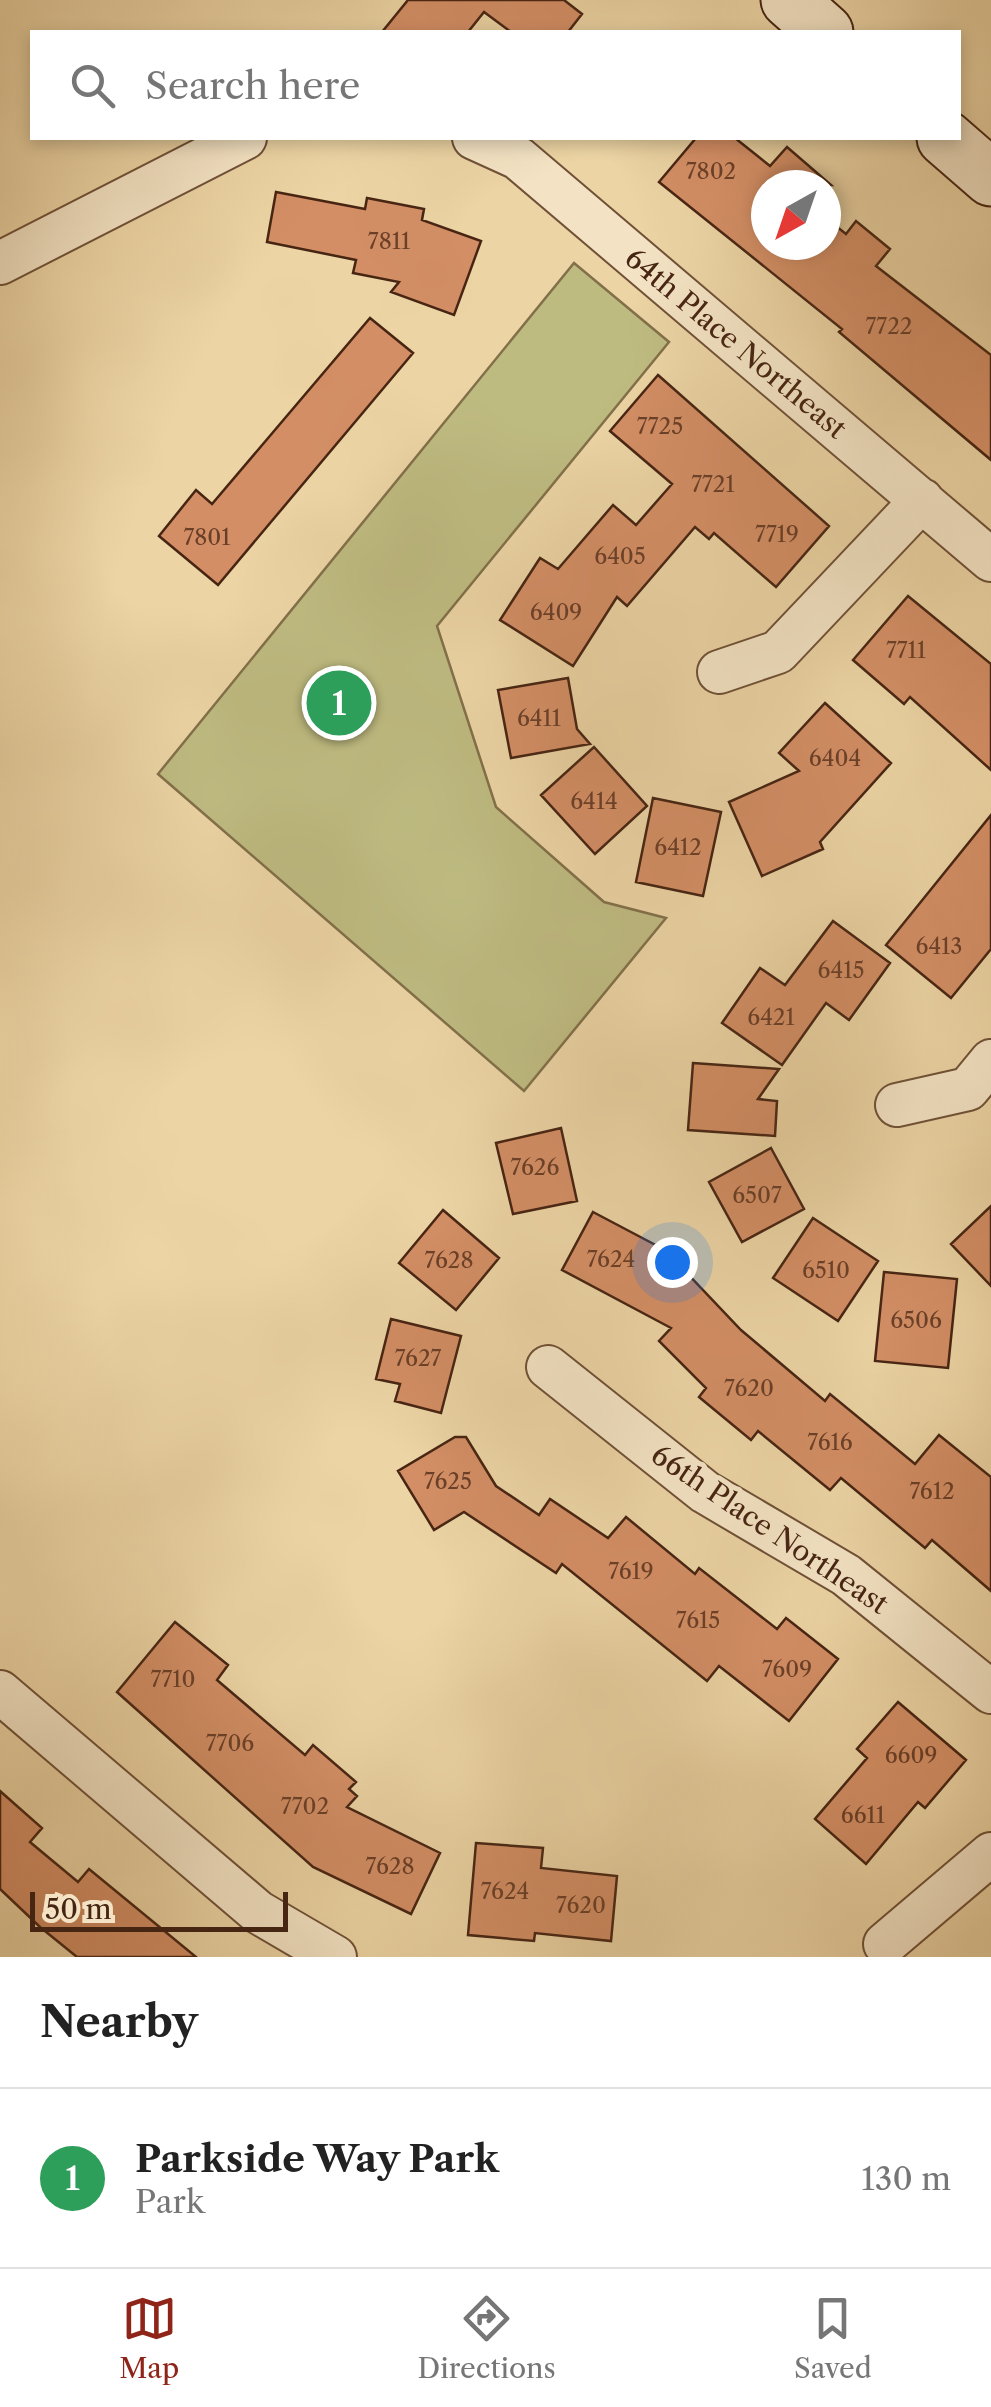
<!DOCTYPE html>
<style>
body{margin:0;font-family:"Libre Caslon Text",serif;background:#f6f6f6;color:#222}
.compass{position:absolute;left:751px;top:170px;width:90px;height:90px;border-radius:50%;background:#fff;box-shadow:0 5px 15px #0003;rotate:220deg}
.scale{position:absolute;left:30px;bottom:25px;width:258px;box-sizing:border-box;padding-left:10px;border:5px solid #472513;border-top:0;font-size:28px;line-height:35px;white-space:nowrap;color:#472513;-webkit-text-stroke:8px #f3e3c4;paint-order:stroke}
.you{position:absolute;left:672px;top:1262px;width:35px;height:35px;margin:-25px;border:8px solid #fff;border-radius:50%;background:#1a73e8;box-shadow:0 0 0 15px #1a73e833}
.badge{display:grid;place-items:center;width:65px;height:65px;border-radius:50%;background:#8f2418;color:#fff;font-size:32px;font-weight:700}
.pin{position:absolute;translate:-50% -50%;border:5px solid #fff;box-shadow:0 2px 10px #0006}
.list{margin:0;padding:0;list-style:none}
h2{display:flex;justify-content:space-between;align-items:center;height:130px;margin:0;padding:0 40px;font-size:42px}
h2 small{font-size:32px;font-weight:400;color:#767676}
.list li{display:grid;grid-template-columns:65px 1fr auto;gap:30px;align-items:center;box-sizing:border-box;height:180px;padding:0 40px;border-top:2px solid #e0e0e0}
.list b{display:block;font-size:38px;white-space:nowrap}
.list p{margin:0;font-size:32px;white-space:nowrap;color:#767676}
.list em{font-size:32px;font-style:normal;color:#767676}
.icon{flex:none;width:55px;height:55px;fill:none;stroke:currentColor;stroke-width:2;stroke-linecap:round;stroke-linejoin:round}
.map{position:relative;flex:none;width:991px;height:1957px;overflow:hidden}
.search{position:absolute;background:#fff;box-shadow:0 5px 15px #0003;left:30px;right:30px;top:30px;height:110px;display:flex;align-items:center;gap:25px;box-sizing:border-box;padding:0 35px;border-radius:0px;color:#767676;font-size:38px}
.sheet{height:310px;background:#fff}
nav{display:flex;justify-content:space-around;align-items:center;box-sizing:border-box;height:140px;border-top:2px solid #e0e0e0;background:#fff;font-size:28px;color:#767676}
nav a{display:grid;justify-items:center;gap:5px}
nav .on{color:#8f2418}
.map>svg:first-child{display:block}
.green{fill:#bebb81;stroke:#82704a;stroke-width:2.5}
.building{fill:#d38e65;stroke:#472513;stroke-width:2.5}
.lines{fill:none;stroke-linecap:round;stroke-linejoin:round}
.minor-casing{stroke:#705137;stroke-width:46}
.secondary-casing{stroke:#472513;stroke-width:59}
.minor{stroke:#f3e3c4;stroke-width:42}
.secondary{stroke:#f3e3c4;stroke-width:55}
.labels{text-anchor:middle;dominant-baseline:central;stroke-width:10;stroke-linejoin:round;paint-order:stroke}
.number-label{font-size:22px;fill:#6a3f28}
.street-label{font-size:28px;fill:#472513;stroke:#f3e3c4}
</style>
<div class="map">
<svg width="991" height="1957" viewBox="0 0 991 1957">
<rect width="100%" height="100%" fill="#ecd4a4"/>
<filter id="stains"><feTurbulence type="fractalNoise" baseFrequency=".002" numOctaves="4"/><feColorMatrix values="0 0 0 0 .2 0 0 0 0 .09 0 0 0 0 .02 0 0 0 .5 -.17"/></filter>
<radialGradient id="worn" r=".72"><stop offset=".6" stop-color="#630" stop-opacity="0"/><stop offset="1" stop-color="#630" stop-opacity=".3"/></radialGradient>
<!-- green -->
<path class="green" d="M 574,263 L 669,342 L 437,626 L 496,807 L 604,902 L 666,918 L 524,1091 L 158,774 Z"/>
<!-- building -->
<path class="building" d="M 408,0 L 564,0 L 582,14 L 568,32 L 511,32 L 484,12 L 468,32 L 382,32 Z
M 696,138 L 735,138 L 770,166 L 787,147 L 831,185 L 766,185 L 766,245 L 826,245 L 826,218 L 846,234 L 856,221 L 890,249 L 876,266 L 991,355 L 991,460 L 839,332 L 842,329 L 659,182 Z
M 276,192 L 365,209 L 367,198 L 424,209 L 422,220 L 481,241 L 454,315 L 391,292 L 399,282 L 353,273 L 356,260 L 267,242 Z
M 370,318 L 413,353 L 218,585 L 159,536 L 196,490 L 212,504 Z
M 658,375 L 829,526 L 776,587 L 714,533 L 709,539 L 695,527 L 627,606 L 617,597 L 573,666 L 500,620 L 540,558 L 558,569 L 613,505 L 636,525 L 672,484 L 610,431 Z
M 908,596 L 991,664 L 991,770 L 910,697 L 904,704 L 853,660 Z
M 568,678 L 577,729 L 590,744 L 511,758 L 498,690 Z
M 825,703 L 891,763 L 820,842 L 823,849 L 762,876 L 729,802 L 799,771 L 779,753 Z
M 594,747 L 647,806 L 595,854 L 541,795 Z
M 653,798 L 721,812 L 703,896 L 636,882 Z
M 991,815 L 991,949 L 951,998 L 886,945 Z
M 833,921 L 890,963 L 849,1020 L 826,1003 L 782,1065 L 722,1023 L 760,968 L 785,985 Z
M 693,1063 L 779,1069 L 758,1099 L 777,1101 L 775,1136 L 688,1130 Z
M 561,1128 L 577,1201 L 513,1214 L 496,1143 Z
M 771,1148 L 804,1209 L 742,1242 L 709,1182 Z
M 991,1206 L 991,1286 L 951,1244 Z
M 443,1210 L 499,1258 L 456,1310 L 399,1263 Z
M 593,1212 L 665,1250 L 741,1330 L 825,1401 L 830,1394 L 915,1464 L 939,1435 L 991,1477 L 991,1591 L 932,1540 L 925,1548 L 841,1478 L 830,1490 L 758,1431 L 751,1440 L 699,1397 L 706,1388 L 659,1341 L 671,1328 L 562,1270 Z
M 813,1218 L 878,1261 L 838,1321 L 773,1278 Z
M 884,1272 L 957,1279 L 948,1368 L 875,1361 Z
M 391,1319 L 461,1336 L 441,1413 L 395,1401 L 400,1384 L 376,1379 Z
M 455,1437 L 466,1437 L 496,1486 L 539,1515 L 550,1499 L 608,1538 L 626,1517 L 695,1574 L 699,1568 L 777,1629 L 786,1618 L 838,1659 L 789,1721 L 719,1666 L 707,1681 L 562,1564 L 556,1573 L 464,1512 L 434,1530 L 398,1471 Z
M 175,1622 L 228,1665 L 217,1680 L 305,1755 L 313,1745 L 356,1782 L 349,1789 L 357,1796 L 347,1807 L 440,1853 L 411,1914 L 313,1867 L 117,1692 Z
M 898,1702 L 966,1760 L 925,1808 L 918,1802 L 866,1864 L 815,1819 L 867,1758 L 857,1749 Z
M 0,1791 L 42,1828 L 30,1842 L 78,1882 L 89,1869 L 196,1957 L 77,1957 L 40,1927 L 0,1889 Z
M 476,1843 L 543,1848 L 541,1868 L 617,1876 L 611,1941 L 535,1933 L 534,1941 L 468,1935 Z"/>
<g class="lines">
<!-- minor casing -->
<g class="minor-casing">
<path id="minor" d="M 474,138 L 518,158 L 991,560
M 0,263 L 245,138
M 719,672 L 778,652 L 922,500
M 897,1105 L 968,1089 L 991,1061
M 548,1367 L 705,1492 L 846,1575 L 991,1692
M 0,1692 L 258,1912 L 335,1957
M 885,1944 L 991,1854"/>
</g>
<!-- secondary casing -->
<g class="secondary-casing">
<path id="secondary" d="M 789,0 L 825,32
M 945,138 L 991,178"/>
</g>
<!-- minor -->
<use href="#minor" class="minor"/>
<!-- secondary -->
<use href="#secondary" class="secondary"/>
</g>
<g class="labels">
<!-- number labels -->
<g class="number-label">
<text x="711" y="171">7802</text>
<text x="389" y="241">7811</text>
<text x="889" y="326">7722</text>
<text x="660" y="426">7725</text>
<text x="713" y="484">7721</text>
<text x="777" y="534">7719</text>
<text x="207" y="537">7801</text>
<text x="620" y="556">6405</text>
<text x="556" y="612">6409</text>
<text x="906" y="650">7711</text>
<text x="539" y="718">6411</text>
<text x="835" y="758">6404</text>
<text x="594" y="801">6414</text>
<text x="678" y="847">6412</text>
<text x="939" y="946">6413</text>
<text x="841" y="970">6415</text>
<text x="771" y="1017">6421</text>
<text x="535" y="1167">7626</text>
<text x="757" y="1195">6507</text>
<text x="611" y="1259">7624</text>
<text x="449" y="1260">7628</text>
<text x="826" y="1270">6510</text>
<text x="916" y="1320">6506</text>
<text x="418" y="1358">7627</text>
<text x="749" y="1388">7620</text>
<text x="830" y="1442">7616</text>
<text x="448" y="1481">7625</text>
<text x="932" y="1491">7612</text>
<text x="631" y="1571">7619</text>
<text x="698" y="1620">7615</text>
<text x="787" y="1669">7609</text>
<text x="173" y="1679">7710</text>
<text x="230" y="1743">7706</text>
<text x="911" y="1755">6609</text>
<text x="305" y="1806">7702</text>
<text x="863" y="1815">6611</text>
<text x="390" y="1866">7628</text>
<text x="505" y="1891">7624</text>
<text x="581" y="1905">7620</text>
</g>
<!-- street labels -->
<g class="street-label">
<text transform="translate(736 343) rotate(40)">64th Place Northeast</text>
<text transform="translate(770 1529) rotate(34)">66th Place Northeast</text>
</g>
</g>
<rect width="100%" height="100%" filter="url(#stains)"/>
<rect width="100%" height="100%" fill="url(#worn)"/>
</svg>
<svg class="compass" viewBox="-18 -18 36 36"><path d="M0-13l5 13h-10z" fill="#e53935"/><path d="M0 13l5-13h-10z" fill="#767676"/></svg>
<div class="scale">50 m</div>
<div class="you"></div>
<div class="pin badge" style="left:339px;top:703px;background:#2e9e5b">1</div>
<div class="search"><svg class="icon" aria-label="search" viewBox="0 0 24 24"><circle cx="10" cy="10" r="6"/><path d="M15 15l6 6"/></svg>Search here</div>
</div>
<section class="sheet">
<h2>Nearby<small></small></h2>
<ul class="list">
<li><span class="badge" style="background:#2e9e5b">1</span><div><b>Parkside Way Park</b><p>Park</p></div><em>130 m</em></li>
</ul>
</section>
<nav>
<a class="on"><svg class="icon" aria-label="map" viewBox="0 0 24 24"><path d="M3 6l6-2 6 2 6-2v14l-6 2-6-2-6 2zM9 4v14M15 6v14"/></svg>Map</a>
<a><svg class="icon" aria-label="directions" viewBox="0 0 24 24"><path d="M12 3l9 9-9 9-9-9zM9 14v-3h6M13 9l2 2-2 2"/></svg>Directions</a>
<a><svg class="icon" aria-label="saved" viewBox="0 0 24 24"><path d="M7 4h10v16l-5-4-5 4z"/></svg>Saved</a>
</nav>
